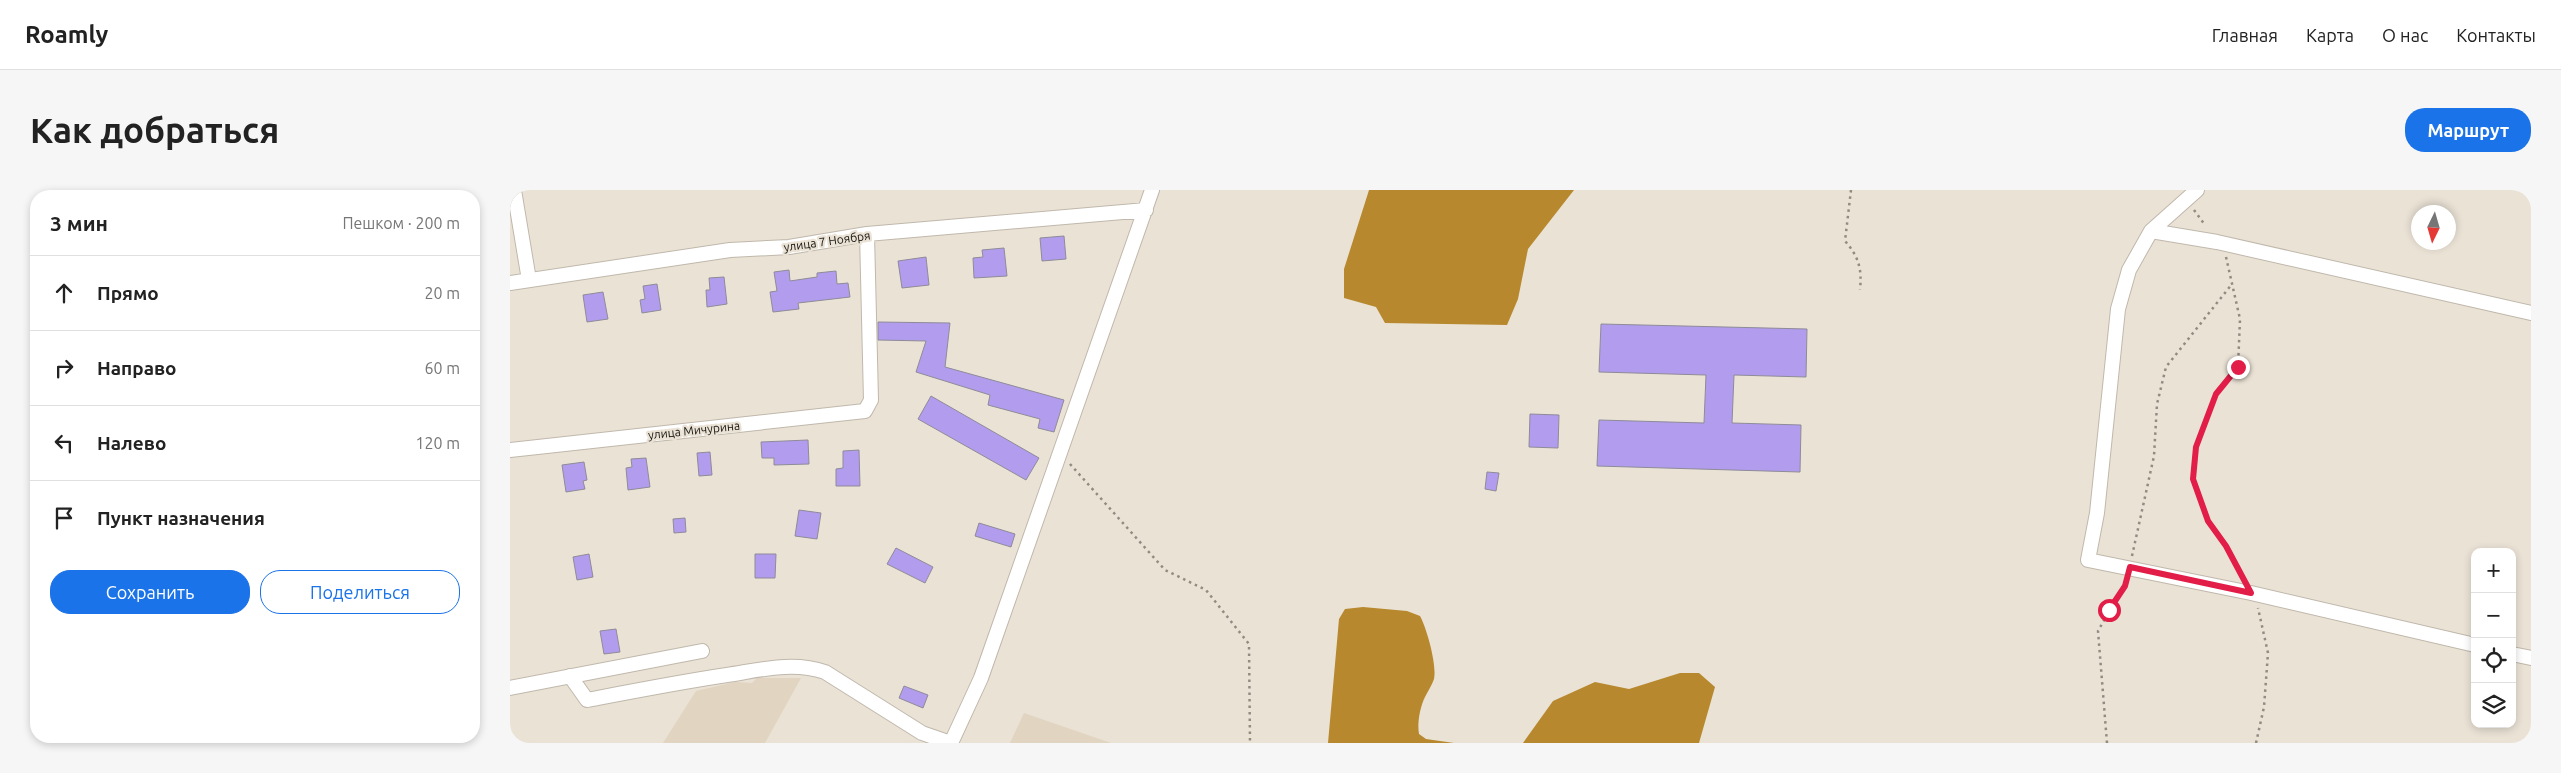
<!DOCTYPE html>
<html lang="ru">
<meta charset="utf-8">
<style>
body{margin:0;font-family:Ubuntu,sans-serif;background:#f6f6f6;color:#222}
.controls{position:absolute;right:15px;bottom:15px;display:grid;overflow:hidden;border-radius:10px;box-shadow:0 2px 8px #0003}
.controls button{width:45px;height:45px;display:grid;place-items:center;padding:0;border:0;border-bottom:1px solid #e0e0e0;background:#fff;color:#222;font:25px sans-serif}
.compass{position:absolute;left:1901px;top:15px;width:45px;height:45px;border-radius:50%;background:#fff;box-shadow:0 2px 8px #0003;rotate:185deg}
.stop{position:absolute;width:15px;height:15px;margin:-11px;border:4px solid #e11d48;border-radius:50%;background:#fff}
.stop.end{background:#e11d48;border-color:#fff;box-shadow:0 1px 5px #0008}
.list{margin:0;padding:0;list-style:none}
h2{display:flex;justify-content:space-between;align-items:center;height:65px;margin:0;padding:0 20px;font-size:21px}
h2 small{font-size:16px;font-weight:400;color:#767676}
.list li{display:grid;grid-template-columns:32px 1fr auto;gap:15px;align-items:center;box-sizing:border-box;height:75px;padding:0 20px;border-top:1px solid #e0e0e0}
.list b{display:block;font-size:19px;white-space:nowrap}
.list em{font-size:16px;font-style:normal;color:#767676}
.actions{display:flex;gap:10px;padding:15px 20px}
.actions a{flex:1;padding:11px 0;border:1px solid #1a73e8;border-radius:20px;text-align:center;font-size:18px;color:#1a73e8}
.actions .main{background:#1a73e8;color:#fff}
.icon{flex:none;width:28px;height:28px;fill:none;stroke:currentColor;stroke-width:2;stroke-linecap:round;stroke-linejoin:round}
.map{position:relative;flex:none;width:2021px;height:553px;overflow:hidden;border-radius:20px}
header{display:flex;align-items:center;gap:30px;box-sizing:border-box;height:70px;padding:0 25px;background:#fff;border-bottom:1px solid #e0e0e0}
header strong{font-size:24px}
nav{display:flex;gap:28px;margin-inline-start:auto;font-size:18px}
.intro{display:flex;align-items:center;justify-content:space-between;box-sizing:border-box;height:120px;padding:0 30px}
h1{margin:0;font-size:35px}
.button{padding:12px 22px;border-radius:20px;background:#1a73e8;color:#fff;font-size:18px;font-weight:700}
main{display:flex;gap:30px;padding:0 30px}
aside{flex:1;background:#fff;border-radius:20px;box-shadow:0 2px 8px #0003}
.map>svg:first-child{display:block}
.built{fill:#e1d4c1}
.water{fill:#b7882d}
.building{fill:#b29cee;stroke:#8e8b98}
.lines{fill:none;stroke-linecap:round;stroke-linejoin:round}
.minor-casing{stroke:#c0b8ac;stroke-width:16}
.path{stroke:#918b82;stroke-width:2.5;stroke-dasharray:2.5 4;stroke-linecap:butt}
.minor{stroke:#fff;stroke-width:14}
.route{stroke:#e11d48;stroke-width:6}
.labels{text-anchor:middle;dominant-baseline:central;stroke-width:4.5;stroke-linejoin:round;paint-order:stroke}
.street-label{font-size:12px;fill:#16130e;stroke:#eae2d5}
</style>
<header>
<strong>Roamly</strong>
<nav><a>Главная</a><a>Карта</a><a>О нас</a><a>Контакты</a></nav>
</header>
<div class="intro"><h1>Как добраться</h1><a class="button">Маршрут</a></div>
<main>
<aside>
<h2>3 мин<small>Пешком · 200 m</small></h2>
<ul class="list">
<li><svg class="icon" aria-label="ahead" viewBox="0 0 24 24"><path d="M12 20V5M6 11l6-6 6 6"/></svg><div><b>Прямо</b></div><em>20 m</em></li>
<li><svg class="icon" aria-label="right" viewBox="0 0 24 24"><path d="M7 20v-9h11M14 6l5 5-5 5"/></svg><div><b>Направо</b></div><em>60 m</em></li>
<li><svg class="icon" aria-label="left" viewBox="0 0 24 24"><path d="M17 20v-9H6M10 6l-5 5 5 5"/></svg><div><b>Налево</b></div><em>120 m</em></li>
<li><svg class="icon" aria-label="arrive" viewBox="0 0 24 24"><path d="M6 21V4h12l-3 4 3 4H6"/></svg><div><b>Пункт назначения</b></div></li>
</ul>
<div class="actions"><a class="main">Сохранить</a><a>Поделиться</a></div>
</aside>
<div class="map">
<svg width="2021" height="553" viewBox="0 0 2021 553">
<rect width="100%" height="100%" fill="#eae2d5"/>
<!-- built -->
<path class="built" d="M 247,488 L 291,488 L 255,553 L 153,553 L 186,501 L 225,492 L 242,493 Z
M 514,523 L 601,553 L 500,553 Z"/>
<!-- water -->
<path class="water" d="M 859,0 L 1064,0 L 1018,59 L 1008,109 L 997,135 L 875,133 L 866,117 L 834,108 L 834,79 Z
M 853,417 L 897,421 L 910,426 C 917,439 927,475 924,489 C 922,495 918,501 915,507 C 910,517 907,533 909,544 L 916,549 L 944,553 L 818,553 L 829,429 L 835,419 Z
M 1170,483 L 1189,483 L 1205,497 L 1189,553 L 1013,553 L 1043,511 L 1085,492 L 1119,499 Z"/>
<!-- building -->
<path class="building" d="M 554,46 L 556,69 L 532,71 L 530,48 Z
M 494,58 L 497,86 L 464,88 L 463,68 L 473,67 L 472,60 Z
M 416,67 L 419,95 L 392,98 L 388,71 Z
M 279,80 L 280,91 L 307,87 L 307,83 L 326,81 L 327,94 L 338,93 L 340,107 L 288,113 L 289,119 L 263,122 L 260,102 L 267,101 L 264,82 Z
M 214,87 L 217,114 L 197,117 L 196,100 L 200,100 L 199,88 Z
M 147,94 L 151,120 L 132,123 L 130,110 L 135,109 L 133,96 Z
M 93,102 L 98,129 L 77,132 L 73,105 Z
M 368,132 L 440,133 L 435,177 L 554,210 L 544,242 L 528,238 L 530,229 L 478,215 L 480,205 L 406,182 L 416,151 L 368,150 Z
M 1091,134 L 1297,139 L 1296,187 L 1224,185 L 1222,233 L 1291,235 L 1290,282 L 1087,276 L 1089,230 L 1194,233 L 1196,185 L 1089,182 Z
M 421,206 L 529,268 L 516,290 L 408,229 Z
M 1020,224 L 1049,225 L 1048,258 L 1019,257 Z
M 298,250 L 299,274 L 264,275 L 264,268 L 252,268 L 251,252 Z
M 349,260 L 350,296 L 326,296 L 326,279 L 333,278 L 333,261 Z
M 200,262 L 202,285 L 189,286 L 187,263 Z
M 136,268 L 140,297 L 118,300 L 116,278 L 122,277 L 121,269 Z
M 74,272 L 77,290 L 73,291 L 75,299 L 56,302 L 52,275 Z
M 977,282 L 989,283 L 986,301 L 975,299 Z
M 289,320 L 311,323 L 307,349 L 285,346 Z
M 175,328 L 176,342 L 164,343 L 163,329 Z
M 469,333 L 505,344 L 501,357 L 465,346 Z
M 386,358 L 423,377 L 415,393 L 377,374 Z
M 79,364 L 83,387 L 67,390 L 63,367 Z
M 245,364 L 266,364 L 265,388 L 245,388 Z
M 106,439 L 110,462 L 94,464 L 90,441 Z
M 394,496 L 418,505 L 413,518 L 389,508 Z"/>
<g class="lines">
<!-- minor casing -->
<g class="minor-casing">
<path id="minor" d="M 4,0 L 19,90
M 1687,0 L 1641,41 L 1619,80 L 1608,119 L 1587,323 L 1578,370 L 1741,403 L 1965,455
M 1641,41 L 1707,52 L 2021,123
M 0,93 L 220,60 L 279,57 L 357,44 L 636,20
M 0,260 L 355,221 L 361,210 L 357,44
M 2002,464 L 2021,468
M 60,486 L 77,510 C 124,501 170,492 217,485 C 250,480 283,471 315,482 L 412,543 L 441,553 L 471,488 L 642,0
M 0,498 L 192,461"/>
</g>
<!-- path -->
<path class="path" d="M 1341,0 L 1335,51 C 1349,67 1352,79 1350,100
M 1684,20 L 1695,35
M 1716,67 L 1730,129 L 1728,177 L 1706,204 L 1686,257 L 1683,289 L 1698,331 L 1716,356 L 1733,388
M 560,274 L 655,380 L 696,400 L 739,454 L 740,553
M 1622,366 L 1644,266 L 1647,214 L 1656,177 L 1722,94
M 1597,553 L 1588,441 L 1616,391
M 1746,553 L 1754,517 L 1758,463 L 1748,418"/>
<!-- minor -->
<use href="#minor" class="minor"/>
</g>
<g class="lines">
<!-- route -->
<path class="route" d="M 1599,420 L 1615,396 L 1620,377 L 1741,403 L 1716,356 L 1698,331 L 1683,289 L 1686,257 L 1706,204 L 1728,177"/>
</g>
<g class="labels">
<!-- street labels -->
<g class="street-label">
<text transform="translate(317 51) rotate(-8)">улица 7 Ноября</text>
<text transform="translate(184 240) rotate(-6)">улица Мичурина</text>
</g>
</g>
</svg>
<div class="controls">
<button>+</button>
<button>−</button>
<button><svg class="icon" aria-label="locate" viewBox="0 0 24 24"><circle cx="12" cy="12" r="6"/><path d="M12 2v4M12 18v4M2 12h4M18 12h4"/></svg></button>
<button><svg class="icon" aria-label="layers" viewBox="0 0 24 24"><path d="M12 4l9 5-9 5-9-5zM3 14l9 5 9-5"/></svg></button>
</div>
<svg class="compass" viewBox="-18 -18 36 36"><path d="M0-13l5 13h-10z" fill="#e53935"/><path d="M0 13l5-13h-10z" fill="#767676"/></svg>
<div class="stop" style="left:1599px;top:420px"></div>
<div class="stop end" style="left:1728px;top:177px"></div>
</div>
</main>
